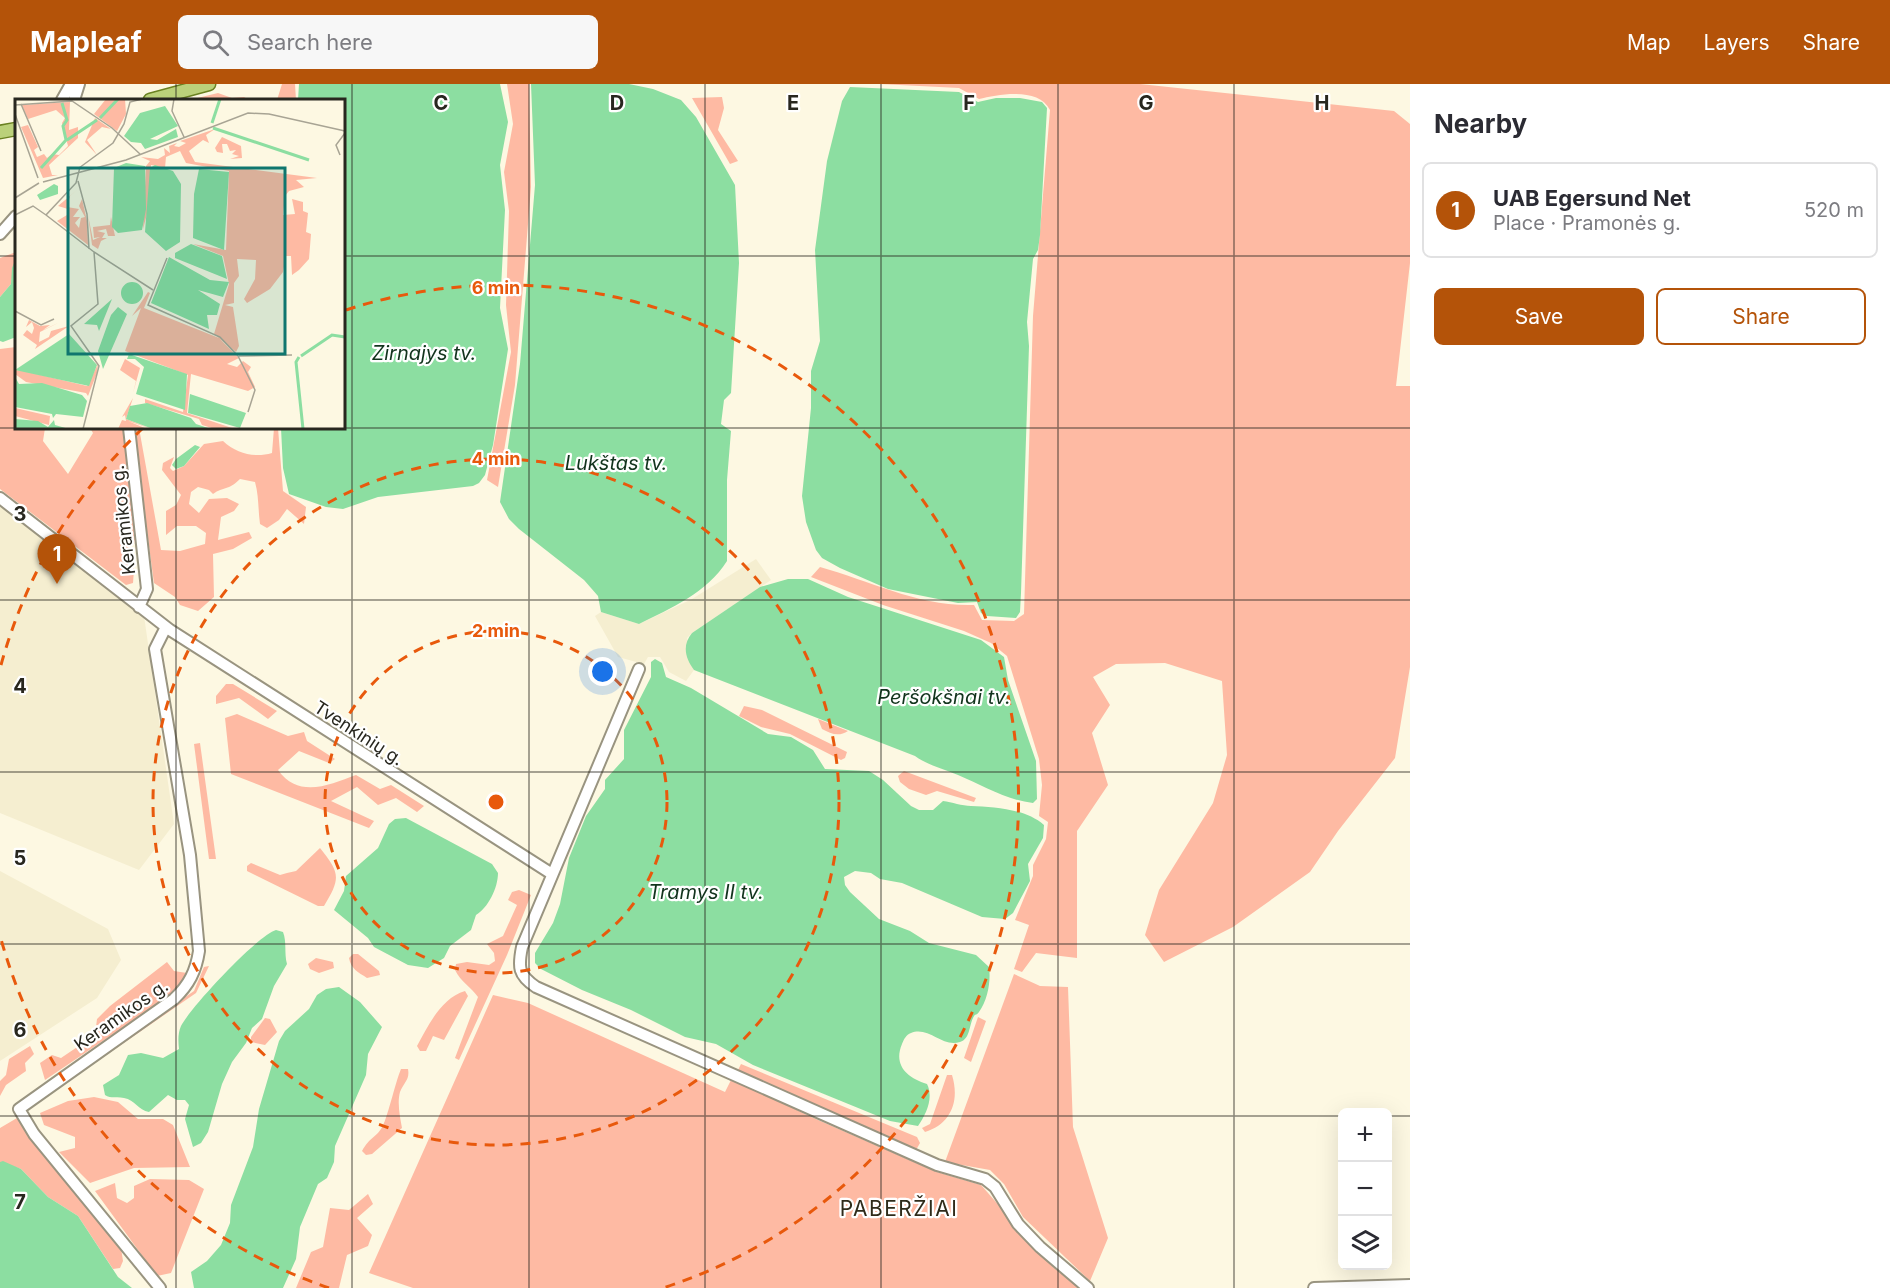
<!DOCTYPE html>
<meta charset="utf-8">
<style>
body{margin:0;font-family:Inter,sans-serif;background:#f7f7f7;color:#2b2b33}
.controls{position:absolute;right:18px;bottom:18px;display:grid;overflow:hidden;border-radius:9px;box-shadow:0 6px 24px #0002}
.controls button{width:54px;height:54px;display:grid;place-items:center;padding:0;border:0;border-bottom:2px solid #e1e1e2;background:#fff;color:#2b2b33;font:30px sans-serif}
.you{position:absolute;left:603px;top:588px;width:21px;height:21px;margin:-15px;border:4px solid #fff;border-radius:50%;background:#1a73e8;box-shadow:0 0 0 9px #1a73e833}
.badge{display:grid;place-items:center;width:39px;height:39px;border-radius:50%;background:#b45309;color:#fff;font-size:20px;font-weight:700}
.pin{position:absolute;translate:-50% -50px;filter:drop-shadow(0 2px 3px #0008)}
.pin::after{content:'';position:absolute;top:32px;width:21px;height:18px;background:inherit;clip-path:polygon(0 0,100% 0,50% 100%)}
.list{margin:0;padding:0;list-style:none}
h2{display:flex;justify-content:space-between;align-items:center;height:78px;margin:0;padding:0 24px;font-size:26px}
h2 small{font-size:20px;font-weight:400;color:#7c7c81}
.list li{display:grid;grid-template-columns:39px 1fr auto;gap:18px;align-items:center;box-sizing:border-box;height:96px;margin:0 12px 12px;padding:0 12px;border:2px solid #e1e1e2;border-radius:9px}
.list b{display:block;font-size:22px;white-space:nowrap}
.list p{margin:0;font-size:20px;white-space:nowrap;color:#7c7c81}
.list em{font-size:20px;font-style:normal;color:#7c7c81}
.actions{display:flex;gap:12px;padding:18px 24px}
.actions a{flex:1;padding:14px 0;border:2px solid #b45309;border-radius:9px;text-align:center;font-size:21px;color:#b45309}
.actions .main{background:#b45309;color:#fff}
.icon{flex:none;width:33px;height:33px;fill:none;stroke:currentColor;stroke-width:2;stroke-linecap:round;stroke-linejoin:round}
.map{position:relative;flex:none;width:1410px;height:1204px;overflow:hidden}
header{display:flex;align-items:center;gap:36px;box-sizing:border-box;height:84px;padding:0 30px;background:#b45309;color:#fff}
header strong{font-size:28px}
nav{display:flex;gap:33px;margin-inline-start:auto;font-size:21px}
.search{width:420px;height:54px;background:#f7f7f7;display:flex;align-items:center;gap:15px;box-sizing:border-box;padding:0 21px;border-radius:9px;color:#7c7c81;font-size:22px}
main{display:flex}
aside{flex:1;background:#fff}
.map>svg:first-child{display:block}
.built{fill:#f5eed0}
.green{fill:#febaa3}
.water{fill:#8cdea1}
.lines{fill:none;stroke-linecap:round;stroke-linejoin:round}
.minor-casing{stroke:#999480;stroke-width:14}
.major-casing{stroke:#6a8121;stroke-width:15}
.minor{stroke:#fff;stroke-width:10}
.major{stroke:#bbd17a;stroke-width:12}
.grid{fill:none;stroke:#28271f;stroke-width:1.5;stroke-opacity:0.55}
.ring{fill:none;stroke:#e8590c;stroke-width:3;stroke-dasharray:10 8}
.labels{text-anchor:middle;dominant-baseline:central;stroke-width:4.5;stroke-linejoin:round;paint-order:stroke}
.street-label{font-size:18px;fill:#28271f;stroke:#fff}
.water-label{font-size:20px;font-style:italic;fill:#12341d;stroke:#fff}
.quarter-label{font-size:21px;letter-spacing:1.5px;fill:#2f2b1a;stroke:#fff}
.inset-river{fill:none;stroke:#8cdea1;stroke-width:3}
.inset-road{fill:none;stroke:#a8a494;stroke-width:1.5}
.view{fill:#0f766e;fill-opacity:0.15;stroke:#0f766e;stroke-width:3}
.inset-edge{fill:none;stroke:#28271f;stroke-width:3}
.grid-label{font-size:20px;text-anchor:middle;font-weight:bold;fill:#28271f;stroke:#fff;stroke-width:4.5;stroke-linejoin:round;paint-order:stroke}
.centre{fill:#e8590c;stroke:#fff;stroke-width:3}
.ring-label{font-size:18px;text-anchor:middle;font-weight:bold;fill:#e8590c;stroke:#fff;stroke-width:4.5;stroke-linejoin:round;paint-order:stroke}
</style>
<header>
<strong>Mapleaf</strong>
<div class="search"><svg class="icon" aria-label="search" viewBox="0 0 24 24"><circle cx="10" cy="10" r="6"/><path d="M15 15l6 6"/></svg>Search here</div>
<nav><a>Map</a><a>Layers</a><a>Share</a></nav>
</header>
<main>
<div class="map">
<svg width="1410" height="1204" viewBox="0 0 1410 1204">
<rect width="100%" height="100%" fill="#fdf8e2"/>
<!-- built -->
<path class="built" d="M 0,414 L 143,525 L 174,740 L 139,786 L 0,729 Z
M 756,475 L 771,496 L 692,549 L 687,554 L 694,586 L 686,597 L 669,588 L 660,573 L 648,573 L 644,580 L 618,573 L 595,532 L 601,528 L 639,540 L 692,515 Z
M 0,787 L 108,845 L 121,876 L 97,914 L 0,977 Z"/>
<!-- green -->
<path class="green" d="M 282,0 L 295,0 L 296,16 L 277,16 Z
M 507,0 L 529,0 L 531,103 L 515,301 L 498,403 L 487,396 L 511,268 L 506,221 L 509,127 L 504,88 L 513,40 Z
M 880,0 L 1140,0 L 1394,27 L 1410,40 L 1410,179 L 1396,302 L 1410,302 L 1410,583 L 1395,674 L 1338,747 L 1310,788 L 1233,843 L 1164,878 L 1145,851 L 1159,806 L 1213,719 L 1227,671 L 1222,597 L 1165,579 L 1116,580 L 1093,593 L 1110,621 L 1092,649 L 1108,701 L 1077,747 L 1077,874 L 1036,869 L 1022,888 L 1014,885 L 1029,841 L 1015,836 L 1033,792 L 1033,781 L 1046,755 L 1048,738 L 1039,732 L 1042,701 L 1039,675 L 1007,572 L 991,559 L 964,547 L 883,521 L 811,493 L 820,483 C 871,497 919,523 974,521 L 982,536 L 1014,537 L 1024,530 L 1033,232 L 1050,26 C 1039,3 999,10 979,15 L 959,4 Z
M 218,9 L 232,14 L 244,13 L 249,16 L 189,16 Z
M 722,13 L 724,24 L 718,46 L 738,77 L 730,80 L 692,14 Z
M 16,168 L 11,200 L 0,213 L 0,174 Z
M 16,263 L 16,344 L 45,344 L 43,357 L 68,390 L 93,349 L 90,344 L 123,344 L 138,464 L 136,465 L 128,428 L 120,430 L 134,486 L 133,499 L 126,501 L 0,405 L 0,265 Z
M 133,344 L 139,344 L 161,466 L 180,467 L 205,460 L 206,449 L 196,442 L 177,442 L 166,451 L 166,427 L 176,421 L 181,411 L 162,386 L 163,379 L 174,373 L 170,384 L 173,387 L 184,382 L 204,360 L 223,357 C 237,370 255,374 272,369 L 274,344 L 278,344 L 283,407 L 306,423 L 304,440 L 287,425 L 279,436 L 267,444 L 260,440 C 258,426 259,412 255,398 L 240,395 C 228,407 224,402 213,410 L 209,406 L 198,403 L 191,408 L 189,420 L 199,429 L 209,415 L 227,414 L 239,420 L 234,427 L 221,433 L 218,456 L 249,448 L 252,454 L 233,465 L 213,470 L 214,513 L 198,527 L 180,521 L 175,513 L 154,499 Z
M 226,600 L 233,600 L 277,627 L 268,635 L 239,614 L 216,620 L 216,612 Z
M 744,622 L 762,626 L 847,668 L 845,674 L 841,676 L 790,650 L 761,643 L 739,632 Z
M 237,630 L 288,652 L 304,648 L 307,657 L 335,675 L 329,679 L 299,667 L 278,686 C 299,715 329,701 356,691 L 380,705 L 391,701 L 424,722 L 417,728 L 396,714 L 378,721 L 357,703 L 331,717 L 374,737 L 369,744 L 231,690 L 225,634 Z
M 818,635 L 848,647 C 839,653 831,650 822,645 Z
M 200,659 L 216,775 L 209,775 L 194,660 Z
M 904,687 L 976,714 L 974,718 L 937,707 L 926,711 L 909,705 L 900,698 L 898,692 Z
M 320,764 C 340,789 341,794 324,822 L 318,822 L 247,787 L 247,782 L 251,779 L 280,791 L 287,789 L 296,787 Z
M 519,806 L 531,811 L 507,871 L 459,976 L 455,974 L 478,913 C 471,903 461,898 455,886 L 456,880 L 467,878 L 489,881 L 495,877 L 494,869 L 487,860 L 503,852 L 517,821 L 508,816 L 512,808 Z
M 353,870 L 358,870 L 379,887 L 380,891 L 367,894 C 358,888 351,885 349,874 Z
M 316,874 L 333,878 L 334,884 L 319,889 L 310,885 L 308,880 Z
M 167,878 L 174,887 L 187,889 L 183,898 L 168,913 L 45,996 L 40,979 L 52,971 L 61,974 L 95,951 L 97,935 L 110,922 Z
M 209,882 L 196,909 L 34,1021 L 35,1016 L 194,907 L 204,883 Z
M 1014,890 L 1040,902 L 1068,903 L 1073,1043 L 1108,1154 L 1090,1197 L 1023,1133 L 1004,1100 L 990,1086 L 945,1078 Z
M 465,907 L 468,912 L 444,956 L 433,952 L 426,967 L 420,967 L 417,962 C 428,942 441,914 465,907 Z
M 493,911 L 528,919 L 725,1008 L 732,994 L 809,1032 L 937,1088 L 981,1101 L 1053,1183 L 1079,1204 L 413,1204 L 369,1189 Z
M 978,933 L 986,937 L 971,978 L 964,974 Z
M 265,934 L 270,935 L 277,948 L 265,961 L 251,958 L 251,953 Z
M 30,962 L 34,970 L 25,979 L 26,987 L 6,1001 L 0,1012 L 0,997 L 6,991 L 9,975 Z
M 741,980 L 917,1053 L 920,1059 L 916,1066 L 737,988 Z
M 401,985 L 408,985 C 410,996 404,998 400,1008 C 397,1019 400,1033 402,1044 L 372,1070 L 366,1071 L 362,1067 C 370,1053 375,1054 381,1045 C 387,1037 395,999 401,985 Z
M 947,991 L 952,991 C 960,1017 951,1040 925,1048 L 922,1044 L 930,1040 Z
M 94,1013 L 118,1018 L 138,1035 L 163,1035 L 173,1041 L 190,1083 L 134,1084 L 90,1099 L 59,1068 L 75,1064 L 75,1053 L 44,1041 L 40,1029 L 68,1017 Z
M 17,1034 L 121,1164 L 123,1177 L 120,1184 L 113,1185 L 78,1132 L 48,1113 L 21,1085 L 0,1078 L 0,1044 Z
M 150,1095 L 189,1096 L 204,1105 L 171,1189 L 157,1192 L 95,1107 L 115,1099 L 117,1114 L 127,1119 L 134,1114 L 134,1102 Z
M 368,1110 L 373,1120 L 357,1134 L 372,1151 L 368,1162 L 347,1171 L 339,1204 L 296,1204 L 311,1168 L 323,1163 L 330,1124 L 349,1126 Z"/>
<!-- water -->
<path class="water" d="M 299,0 L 500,0 L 508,38 L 500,81 L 505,126 L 500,224 L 508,265 L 493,361 L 485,391 L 479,399 L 473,402 L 378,413 L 343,425 L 326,423 L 289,410 L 283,384 L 281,344 L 344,344 L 344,16 L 298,16 Z
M 531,0 L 629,0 L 653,5 L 681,16 L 696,33 L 735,101 L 739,179 L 731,309 L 724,316 L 721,340 L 731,347 L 727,396 L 727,477 C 707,509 671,524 639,540 L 601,528 L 598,512 L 584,496 L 519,445 L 509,435 L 500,418 L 520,280 L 535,101 Z
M 850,3 L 959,8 L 978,18 L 996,14 L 1020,14 L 1042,18 L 1047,24 L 1040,151 L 1038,166 L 1033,175 L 1027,238 L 1029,262 L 1021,509 L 1020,528 L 1016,534 L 987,532 L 981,529 L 977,518 L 958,519 L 888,505 L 840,484 L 822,474 L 816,466 L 806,438 L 802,412 L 811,324 L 811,287 L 820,257 L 815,166 L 827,77 L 842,17 Z
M 16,174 L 16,253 L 3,258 L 0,257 L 0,213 L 11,200 L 12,184 Z
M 195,361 L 200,363 L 184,382 L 176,385 L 172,381 L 176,375 Z
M 788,495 L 808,495 L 848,513 L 981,556 L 1004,573 L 1008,596 L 1036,677 L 1037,715 L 1033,719 C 1006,716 982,701 958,691 C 942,684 929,682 915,672 L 694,586 C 685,574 682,561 692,549 L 760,503 Z
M 655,575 L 662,579 L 666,593 L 691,604 L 768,650 L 791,653 L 813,666 L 825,685 L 869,687 L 883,696 L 911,722 L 919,726 L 933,726 L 943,717 C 952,718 962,722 971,722 C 995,723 1026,725 1044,741 L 1043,754 L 1028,780 L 1030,797 L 1013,829 L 1005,835 L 982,833 L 902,799 L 880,795 L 871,789 L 855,787 L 844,793 L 845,801 L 850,808 L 879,835 L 910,847 L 929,859 L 976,871 L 989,883 C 991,896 988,916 979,928 C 975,933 976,928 973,934 C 969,942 970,955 960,958 C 942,964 929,942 911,949 C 906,951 904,955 902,960 C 893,981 907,994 927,1000 C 934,1014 926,1030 918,1042 L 890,1037 L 753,981 L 716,960 L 685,953 L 631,926 L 582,906 L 541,885 L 535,879 L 535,869 L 553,839 L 560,820 L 569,774 L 586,732 L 605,705 L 605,696 L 624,675 L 624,646 L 651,593 L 651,578 Z
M 406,734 L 492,780 L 498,789 C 498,804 488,824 476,831 L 471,846 L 450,862 L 444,874 L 428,884 L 408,881 L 374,863 L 368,854 L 334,826 L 344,807 L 346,792 L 378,764 L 389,740 L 395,735 Z
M 276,846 L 283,848 C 287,858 284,869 287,880 L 274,902 L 262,935 L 252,944 L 246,959 L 232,978 L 222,1000 L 208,1048 L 201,1059 L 193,1063 L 185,1035 L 189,1021 L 185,1016 L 177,1016 L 168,1011 L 149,1028 C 138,1026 135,1016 124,1014 C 117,1012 111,1015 105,1011 L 103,1001 L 119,991 L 128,971 L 141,969 L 163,974 L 179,965 C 178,956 178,949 181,942 C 190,924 258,851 276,846 Z
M 339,903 L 360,918 L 382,943 L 368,970 L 366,991 L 335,1062 L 334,1078 L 327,1094 L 318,1100 L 300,1143 L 296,1175 L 283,1204 L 194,1204 L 191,1188 L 207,1177 L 221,1161 L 230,1139 L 231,1121 L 253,1063 L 259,1025 L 279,957 L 285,947 L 309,925 L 317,911 L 326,905 Z
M 3,1077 L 21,1085 L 48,1113 L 78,1132 L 118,1193 L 132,1204 L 0,1204 L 0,1078 Z"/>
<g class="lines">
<!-- minor casing -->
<g class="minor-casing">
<path id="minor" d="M 62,16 L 71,0
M 74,16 L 79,0
M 0,150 L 16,132
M 129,344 L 147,505 L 139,523
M 0,414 L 170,546 L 552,790
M 639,585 L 522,863 C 518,883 518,891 536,903 L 937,1081 L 985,1095 L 995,1103 L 1018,1140 L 1040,1163 L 1088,1204
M 160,1204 L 34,1050 L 19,1025 L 174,915 C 189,901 196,887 199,867 L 190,771 L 155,565 L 166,543
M 1314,1204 L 1410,1201"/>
</g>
<!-- major casing -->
<g class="major-casing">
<path id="major" d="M 150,16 L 209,0
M 0,48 L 16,45"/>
</g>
<!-- minor -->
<use href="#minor" class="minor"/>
<!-- major -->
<use href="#major" class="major"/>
</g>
<!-- grid -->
<path class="grid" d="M 176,0 L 176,16M 352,0 L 352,1204M 529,0 L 529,1204M 705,0 L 705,1204M 881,0 L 881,1204M 1058,0 L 1058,1204M 1234,0 L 1234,1204M 0,172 L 16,172M 344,172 L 1410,172M 0,344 L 1410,344M 176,344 L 176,1204M 0,516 L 1410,516M 0,688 L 1410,688M 0,860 L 1410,860M 0,1032 L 1342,1032M 1388,1032 L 1410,1032"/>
<!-- distance rings -->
<g class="ring">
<circle cx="496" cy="718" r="171"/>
<circle cx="496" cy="718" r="343"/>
<path d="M329 1204A514 514 0 0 1 1 855M1 581A514 514 0 0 1 142 345M346 226A514 514 0 0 1 663 1204"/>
</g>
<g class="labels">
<!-- street labels -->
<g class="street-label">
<text transform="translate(123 436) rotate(-96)">Keramikos g.</text>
<text transform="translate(359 649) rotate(33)">Tvenkinių g.</text>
<text transform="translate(121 931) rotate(-35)">Keramikos g.</text>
</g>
<!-- water labels -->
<g class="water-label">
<text x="424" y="269">Zirnajys tv.</text>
<text x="616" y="379">Lukštas tv.</text>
<text x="944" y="613">Peršokšnai tv.</text>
<text x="706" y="808">Tramys II tv.</text>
</g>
<!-- quarter labels -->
<g class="quarter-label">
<text x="899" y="1124">PABERŽIAI</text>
</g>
</g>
<!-- overview -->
<g transform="translate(15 15)">
<rect width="330" height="330" fill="#fdf8e2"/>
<path d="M 91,0 L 110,0 L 111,15 L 102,32 L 79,15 ZM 55,3 L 54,31 L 63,28 L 63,39 L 34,66 L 37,76 L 43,76 L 28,79 L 6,28 L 13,26 L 23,48 L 19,51 L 22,58 L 29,55 L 32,59 L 37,55 L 44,56 L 53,47 L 47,24 L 50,19 L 41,11 L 13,20 L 7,6 ZM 80,19 L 96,30 L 87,28 L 72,41 L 82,56 L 70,43 ZM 200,30 L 191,36 L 194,44 L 188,41 L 174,52 L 180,63 L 302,79 L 281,81 L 289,88 L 274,92 L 270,97 L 268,116 L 280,115 L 277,100 L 288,103 L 288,112 L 293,114 L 291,133 L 296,135 L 294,160 L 284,171 L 277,176 L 276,157 L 271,157 L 268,173 L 255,190 L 232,204 L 229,200 L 240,180 L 241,161 L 222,160 L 224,177 L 219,184 L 219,204 L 210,206 L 218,208 L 224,247 L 221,253 L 199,235 L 214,185 L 208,157 L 178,145 L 211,151 L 214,72 L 171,64 L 165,52 L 151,58 L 150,69 L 136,66 L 132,115 L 128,130 L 131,67 L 135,62 L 126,58 L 143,60 L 150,56 L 149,49 L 155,54 L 154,47 L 162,44 L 159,47 L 164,48 L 171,44 L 165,42 ZM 207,38 L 226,47 L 227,59 L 215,60 L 224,57 L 217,55 L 221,51 L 215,52 L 212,45 L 207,45 L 208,54 L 202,53 L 200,49 ZM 62,91 L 55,97 L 52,108 L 64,110 L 58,118 L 65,118 L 60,124 L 64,129 L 66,119 L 70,118 L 64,107 L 67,100 L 72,122 L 73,146 L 42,122 L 52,116 L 53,110 L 43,107 ZM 73,116 L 78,141 L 85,138 L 79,139 L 78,128 L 95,126 L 96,118 L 100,137 L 93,137 L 91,130 L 82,132 L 90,134 L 87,139 L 92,139 L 86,142 L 83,150 L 77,146 ZM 133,193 L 135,194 L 129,209 L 204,239 L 224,259 L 212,265 L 222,268 L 228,262 L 236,268 L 233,273 L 240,288 L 233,292 L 176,275 L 172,314 L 220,330 L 200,330 L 187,326 L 184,320 L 130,304 L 130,300 L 168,313 L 173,276 L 110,252 L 126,209 L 117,217 ZM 14,221 L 25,227 L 35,226 L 28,231 L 43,224 L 25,233 L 24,243 L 34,238 L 36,232 L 54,227 L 20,250 L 22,246 L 8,236 L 12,231 L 17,235 L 19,229 L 17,223 L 11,228 ZM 110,260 L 125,269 L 118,294 L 121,282 L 105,271 ZM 83,265 L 82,274 L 73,297 L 71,294 L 11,283 L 0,275 L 0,271 L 9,272 L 72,287 ZM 118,299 L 111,320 L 137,330 L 113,322 L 132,330 L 103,330 L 107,321 L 111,322 L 110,316 L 107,318 ZM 0,309 L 35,317 L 34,326 L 0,317 Z" fill="#febaa3"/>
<path d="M 150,7 L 163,27 L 135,40 L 142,41 L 161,30 L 163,38 L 130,50 L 126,44 L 116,43 L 109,37 L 125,14 ZM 111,64 L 130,67 L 131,110 L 127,131 L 103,134 L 97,128 L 99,69 ZM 140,66 L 158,72 L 166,85 L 165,143 L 151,152 L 130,133 L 135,69 ZM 184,70 L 214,73 L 209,151 L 178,139 L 179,95 ZM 39,85 L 43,87 L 43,95 L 25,101 L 22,96 ZM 176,145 L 207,157 L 212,180 L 160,159 L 160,154 ZM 154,158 L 195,181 L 214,183 L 208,198 L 183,191 L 205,205 L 202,216 L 192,216 L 194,230 L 136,204 ZM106 194a11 11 0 1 1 22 0a11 11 0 1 1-22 0ZM 97,200 L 84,232 L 82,226 L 69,225 ZM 103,208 L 112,215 L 88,270 L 83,252 L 96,216 ZM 54,235 L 82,266 L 74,287 L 0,271 ZM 114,255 L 172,275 L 170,311 L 121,295 L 129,268 L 120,260 L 112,260 ZM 0,278 L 4,285 L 27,284 L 67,296 L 72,302 L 68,318 L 41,315 L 38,319 L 37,315 L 0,308 ZM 175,295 L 231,314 L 225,329 L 173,314 ZM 132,304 L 176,319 L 181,325 L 196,330 L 138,330 L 111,320 L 115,307 ZM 0,320 L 23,322 L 33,328 L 39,321 L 40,326 L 54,330 L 0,330 Z" fill="#8cdea1"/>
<path class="inset-river" d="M 85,19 L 103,0M 197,24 L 205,0M 198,29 L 294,61M 52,41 L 82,21M 26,69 L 51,41 L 48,27 L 52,21 L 47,4M 286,257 L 317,236 L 330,238M 284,258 L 281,263 L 288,330"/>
<path class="inset-road" d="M 159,0 L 157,12 L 169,38M 6,5 L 26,52M 0,6 L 57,2 L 97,29 L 125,55M 0,15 L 23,79M 325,56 L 321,46 L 330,34M 65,68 L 61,84 L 31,116 L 79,153 L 138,191M 64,69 L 98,44 L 109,25 L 115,3 L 127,0M 63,82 L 72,115 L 74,150M 28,83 L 111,61 L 233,14 L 254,15 L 330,32M 0,99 L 24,84M 0,116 L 18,107 L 31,116M 152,159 L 133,206 L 205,238 L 223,257 L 240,291 L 233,313M 0,212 L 26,226 L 39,220M 224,257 L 277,256M 68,330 L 84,267 L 56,227 L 83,205 L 79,153"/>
<path class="view" d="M 53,69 L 270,69 L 270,255 L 53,255 Z"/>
<rect width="330" height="330" class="inset-edge"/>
</g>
<g class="grid-label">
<text x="441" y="26">C</text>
<text x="617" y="26">D</text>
<text x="793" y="26">E</text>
<text x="969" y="26">F</text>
<text x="1146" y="26">G</text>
<text x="1322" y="26">H</text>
<text x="20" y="437">3</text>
<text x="20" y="609">4</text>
<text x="20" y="781">5</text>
<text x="20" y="953">6</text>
<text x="20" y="1125">7</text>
</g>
<circle cx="496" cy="718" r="9" class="centre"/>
<g class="ring-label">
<text x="496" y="210">6 min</text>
<text x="496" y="381">4 min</text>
<text x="496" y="553">2 min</text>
</g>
</svg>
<div class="controls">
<button>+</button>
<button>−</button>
<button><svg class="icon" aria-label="layers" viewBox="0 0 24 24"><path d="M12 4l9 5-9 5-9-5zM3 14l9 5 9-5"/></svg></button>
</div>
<div class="you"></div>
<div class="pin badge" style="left:57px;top:500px">1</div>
</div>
<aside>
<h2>Nearby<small></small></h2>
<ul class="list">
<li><span class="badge">1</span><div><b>UAB Egersund Net</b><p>Place · Pramonės g.</p></div><em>520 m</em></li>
</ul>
<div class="actions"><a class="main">Save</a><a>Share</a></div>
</aside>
</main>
